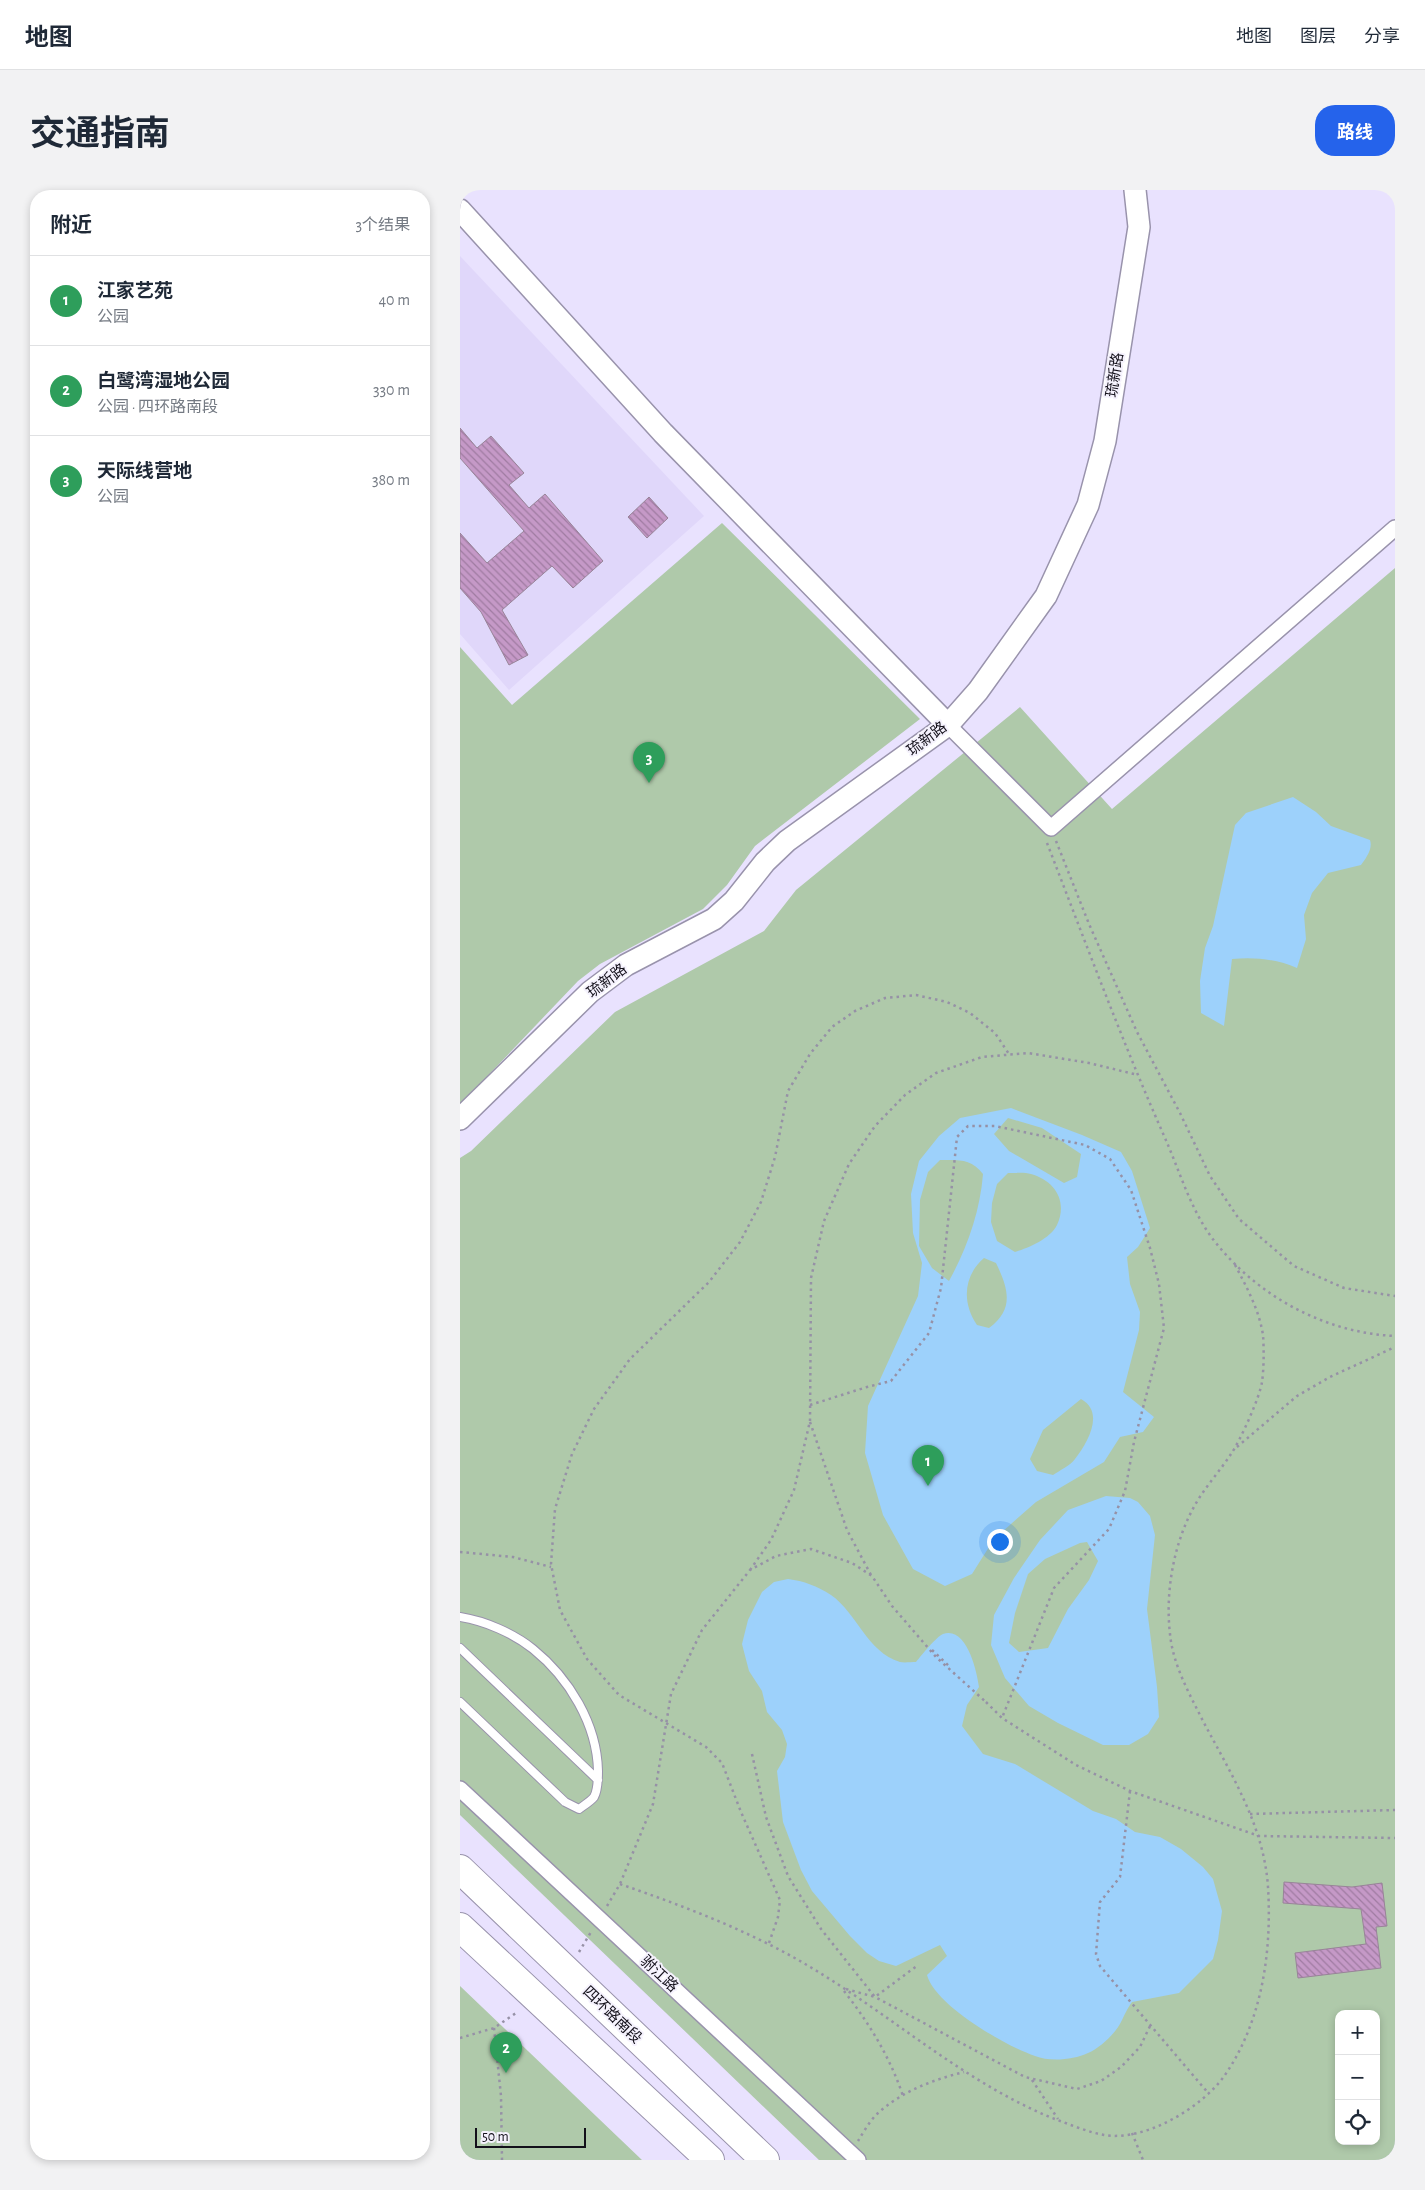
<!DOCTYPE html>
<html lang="zh">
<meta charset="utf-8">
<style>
body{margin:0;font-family:"Alegreya Sans","Noto Sans SC",sans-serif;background:#f2f2f3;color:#1f2937}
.controls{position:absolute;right:15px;bottom:15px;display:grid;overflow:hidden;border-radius:10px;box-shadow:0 2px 8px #0003}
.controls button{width:45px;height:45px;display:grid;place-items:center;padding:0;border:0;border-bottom:1px solid #e0e1e3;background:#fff;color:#1f2937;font:25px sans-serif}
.scale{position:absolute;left:15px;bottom:12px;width:111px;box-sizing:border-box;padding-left:5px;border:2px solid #13101a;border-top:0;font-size:14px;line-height:18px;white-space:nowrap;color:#13101a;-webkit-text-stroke:4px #f5f2fd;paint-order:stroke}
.you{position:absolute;left:539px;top:1351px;width:18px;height:18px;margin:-12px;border:4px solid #fff;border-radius:50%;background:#1a73e8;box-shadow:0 0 0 8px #1a73e833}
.badge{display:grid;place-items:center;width:32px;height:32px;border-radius:50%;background:#2563eb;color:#fff;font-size:16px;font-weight:700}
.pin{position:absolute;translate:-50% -41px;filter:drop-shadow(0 1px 2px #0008)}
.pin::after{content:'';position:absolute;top:26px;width:18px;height:15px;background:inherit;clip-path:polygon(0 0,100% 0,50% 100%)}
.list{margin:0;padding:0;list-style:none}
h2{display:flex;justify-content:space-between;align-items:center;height:65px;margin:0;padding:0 20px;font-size:21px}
h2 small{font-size:16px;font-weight:400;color:#747a83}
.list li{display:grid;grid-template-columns:32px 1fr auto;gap:15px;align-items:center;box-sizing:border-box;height:90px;padding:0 20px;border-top:1px solid #e0e1e3}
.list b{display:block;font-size:19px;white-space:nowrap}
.list p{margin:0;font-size:16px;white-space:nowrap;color:#747a83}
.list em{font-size:16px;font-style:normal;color:#747a83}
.icon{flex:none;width:28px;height:28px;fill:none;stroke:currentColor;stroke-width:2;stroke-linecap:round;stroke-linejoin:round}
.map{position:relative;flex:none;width:935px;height:1970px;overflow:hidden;border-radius:20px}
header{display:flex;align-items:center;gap:30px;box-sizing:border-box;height:70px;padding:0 25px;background:#fff;border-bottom:1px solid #e0e1e3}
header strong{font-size:24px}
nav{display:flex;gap:28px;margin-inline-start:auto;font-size:18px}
.intro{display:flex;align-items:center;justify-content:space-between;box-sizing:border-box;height:120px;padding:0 30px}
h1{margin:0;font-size:35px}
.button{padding:12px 22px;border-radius:20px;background:#2563eb;color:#fff;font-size:18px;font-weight:700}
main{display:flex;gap:30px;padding:0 30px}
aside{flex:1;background:#fff;border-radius:20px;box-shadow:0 2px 8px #0003}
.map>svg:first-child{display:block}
.built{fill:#e0d7fa}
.park{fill:#afc9aa;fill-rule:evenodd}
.water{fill:#9dd1fb;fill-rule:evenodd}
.building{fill:url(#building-back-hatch);stroke:#988498}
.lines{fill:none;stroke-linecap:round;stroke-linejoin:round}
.lane-casing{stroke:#9993ac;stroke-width:10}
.street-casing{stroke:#9993ac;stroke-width:18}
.secondary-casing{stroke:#9993ac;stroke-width:24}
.highway-casing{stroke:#9993ac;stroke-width:30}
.path{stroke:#9691a6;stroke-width:2.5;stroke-dasharray:2.5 4;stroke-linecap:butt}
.lane{stroke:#fff;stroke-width:8}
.street{stroke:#fff;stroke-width:15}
.secondary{stroke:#fff;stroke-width:21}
.highway{stroke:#fff;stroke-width:28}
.labels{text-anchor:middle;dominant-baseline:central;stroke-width:4;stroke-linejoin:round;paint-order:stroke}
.street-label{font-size:15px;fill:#13101a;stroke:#f5f2fd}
</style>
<header>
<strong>地图</strong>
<nav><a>地图</a><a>图层</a><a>分享</a></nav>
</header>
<div class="intro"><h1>交通指南</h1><a class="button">路线</a></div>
<main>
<aside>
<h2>附近<small>3个结果</small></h2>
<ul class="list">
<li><span class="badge" style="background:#2e9e5b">1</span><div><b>江家艺苑</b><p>公园</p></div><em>40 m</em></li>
<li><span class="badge" style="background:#2e9e5b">2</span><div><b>白鹭湾湿地公园</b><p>公园 · 四环路南段</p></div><em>330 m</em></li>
<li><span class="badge" style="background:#2e9e5b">3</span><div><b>天际线营地</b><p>公园</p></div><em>380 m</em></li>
</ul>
</aside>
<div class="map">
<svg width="935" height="1970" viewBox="0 0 935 1970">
<defs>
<pattern id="building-back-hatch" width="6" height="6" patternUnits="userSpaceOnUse" patternTransform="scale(1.25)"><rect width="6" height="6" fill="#c599c7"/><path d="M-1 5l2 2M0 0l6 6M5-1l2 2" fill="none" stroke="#9f7ba1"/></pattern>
</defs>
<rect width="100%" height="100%" fill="#e9e2fe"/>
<!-- built -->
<path class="built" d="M 0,66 L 244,326 L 49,500 L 0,444 Z"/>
<!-- park -->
<path class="park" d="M 262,333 L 460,529 L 295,656 L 267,695 L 243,719 L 140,774 L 118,791 L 18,896 L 0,918 L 0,457 L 52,515 Z
M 935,378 L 935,1970 L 359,1970 L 0,1625 L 0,968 L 11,961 L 155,822 L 304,741 L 336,700 L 560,517 L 652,619 ZM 879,1824 L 916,1824 L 916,1951 L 879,1951 Z
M 0,1796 L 182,1970 L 0,1970 Z"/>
<!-- water -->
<path class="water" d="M 833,607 L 856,622 L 871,636 L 910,650 C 913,659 906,668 901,675 L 868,683 L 852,703 L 844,725 L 846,749 L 837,778 C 816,769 795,767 772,769 L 764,836 L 741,823 L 740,791 L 745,758 L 753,736 L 775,635 L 786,623 Z
M 551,918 L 622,945 L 661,962 L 672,981 L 690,1038 L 678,1057 L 667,1067 L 670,1094 L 680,1122 L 679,1140 L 663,1202 L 694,1227 L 683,1242 L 660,1247 L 644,1272 L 576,1312 L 534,1349 L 512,1384 L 485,1396 L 453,1379 L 423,1325 L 405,1263 L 408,1216 L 458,1106 L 462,1073 L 453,1043 L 451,1004 L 459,971 L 479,946 L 500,928 ZM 548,928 L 582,938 L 621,964 L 617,987 L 604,993 L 549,961 L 534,944 ZM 480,970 C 498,970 511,968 523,984 C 520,1022 507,1058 489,1091 L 472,1078 L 459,1056 L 460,1010 L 468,982 ZM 548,983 C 555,983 565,982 571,984 C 595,991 608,1011 597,1035 C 590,1049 568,1058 555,1062 L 537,1051 L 531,1032 L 532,1013 L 537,994 ZM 524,1068 L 536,1073 C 548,1098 555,1119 529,1138 L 517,1135 C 502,1113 503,1086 524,1068 ZM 621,1209 C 645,1222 628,1252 615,1269 C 610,1276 600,1280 593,1285 L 577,1281 L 570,1269 L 583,1240 Z
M 646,1306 L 670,1308 L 678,1312 L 690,1326 L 695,1345 L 687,1419 L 697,1497 L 699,1527 L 688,1544 L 669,1555 L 643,1555 L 598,1533 L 569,1516 L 545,1488 L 531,1455 L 534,1425 L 554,1388 L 580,1350 L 608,1320 ZM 627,1352 L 638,1371 L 629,1390 L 608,1419 L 588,1458 L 559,1462 L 549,1453 L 555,1423 L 568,1384 L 585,1369 L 620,1353 Z
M 328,1389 C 344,1391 357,1396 371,1405 C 397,1423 407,1462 440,1472 C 444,1473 451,1472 456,1472 C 462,1465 476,1447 483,1444 C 507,1436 517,1482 519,1497 L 507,1515 L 502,1536 L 523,1564 L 555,1574 L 633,1621 L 656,1629 L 675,1642 L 700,1647 L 721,1659 L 743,1677 L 753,1689 L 762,1721 L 758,1750 L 753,1769 L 719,1803 L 672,1812 C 667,1819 665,1824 661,1832 C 655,1844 640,1858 628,1863 C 613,1870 590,1872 575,1866 C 545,1856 475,1815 467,1785 L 487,1766 L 480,1755 L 436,1776 L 419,1771 L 407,1763 L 390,1746 L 352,1701 L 341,1680 L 323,1632 L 317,1581 L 325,1567 L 327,1554 L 322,1540 L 307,1522 L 302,1501 L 289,1481 L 282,1454 L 288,1430 L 302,1402 L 314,1392 Z"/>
<!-- building -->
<path class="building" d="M 0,238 L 17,258 L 31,246 L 64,283 L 49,295 L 69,318 L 85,304 L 143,371 L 113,398 L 92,376 L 42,420 L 68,465 L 49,475 L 21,422 L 0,398 L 0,343 L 27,373 L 64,341 L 0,268 Z
M 189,307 L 208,328 L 187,348 L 168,327 Z
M 824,1692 L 892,1697 L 922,1693 L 927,1736 L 916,1737 L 921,1778 L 838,1788 L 835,1763 L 906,1754 L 901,1719 L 823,1713 Z"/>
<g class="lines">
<!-- lane casing -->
<g class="lane-casing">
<path id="lane" d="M 0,1427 C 25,1431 53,1443 73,1459 C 109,1488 137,1534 138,1581 C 138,1588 138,1600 134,1607 C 131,1611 123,1616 119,1619 L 105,1612 L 0,1512
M 0,1458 L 138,1590"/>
</g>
<!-- street casing -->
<g class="street-casing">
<path id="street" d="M 488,535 L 591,638 L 935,338
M 0,1599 L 398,1970"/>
</g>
<!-- secondary casing -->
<g class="secondary-casing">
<path id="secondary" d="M 0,20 L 203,243 L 488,535
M 0,929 L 130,802 L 166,775 L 254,729 L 274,711 L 305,672 L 327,651 L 488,535 L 518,501 L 586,406 L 628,315 L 645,251 L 679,37 L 675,0"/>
</g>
<!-- highway casing -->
<g class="highway-casing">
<path id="highway" d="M 0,1679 L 305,1970
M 0,1737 L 250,1970"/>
</g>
<!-- path -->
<path class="path" d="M 596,651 L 629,734 L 677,842 L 720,923 L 750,986 L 779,1029 L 834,1076 L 884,1098 L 935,1106
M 587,653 C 625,751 662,851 705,948 C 720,982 732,1024 756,1053 C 799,1107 866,1143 935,1146
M 350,1215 L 407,1197 L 431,1191 L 469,1143 L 481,1098 L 497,947 L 508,936 L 535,936 L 625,955 L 650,969 L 671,1000 L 690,1058 L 699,1094 L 704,1138 L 674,1252 L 665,1301 L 649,1339 L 594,1398 L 542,1528
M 350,1232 L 387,1340 L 411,1385
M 777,1257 L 837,1206 L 870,1187 L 935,1157
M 0,1362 L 53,1367 L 91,1377
M 290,1380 L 311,1350 L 334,1300 L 350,1231 L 351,1088 L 364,1031 L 389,974 L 415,936 L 445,905 L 476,883 L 522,867 L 568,863 L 629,873 L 678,885
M 472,1460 L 490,1477
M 526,1512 L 542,1528 L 616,1575 L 670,1601 L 799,1646 L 935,1648
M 292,1564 L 306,1627 L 328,1686 L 361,1739 L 415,1807 L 565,1887 L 617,1899 L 641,1891 L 661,1877 L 680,1857 L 690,1836
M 670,1601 L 660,1687 L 640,1712 L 636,1764 L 640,1776 L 749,1904
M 790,1624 L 935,1620
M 160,1694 C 229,1718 298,1744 360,1783 C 438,1831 507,1893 592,1928 C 609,1934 627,1942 644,1945 C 685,1952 743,1917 765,1885 C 802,1831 812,1762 808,1697 C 804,1636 771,1584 743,1531 C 729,1503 713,1475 710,1444 C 705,1401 714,1352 735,1315 C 745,1297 760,1281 771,1264 C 780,1251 800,1207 802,1192 C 804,1178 804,1159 803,1145 C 799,1119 786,1096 774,1073
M 147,1716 L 160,1694 L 193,1614 L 211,1504 L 242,1440 L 290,1380 L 316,1366 L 351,1359 L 392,1373 L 412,1386 L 432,1416 L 476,1467 L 527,1513
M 309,1753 L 318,1727 L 320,1710 L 281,1622 L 262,1573 L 246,1557 L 159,1505 L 127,1469 L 100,1420 L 91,1374 L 95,1319 L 112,1264 L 134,1219 L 170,1169 L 249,1092 L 280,1052 L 301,1012 L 315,967 L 328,901 L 350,864 L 372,837 L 395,821 L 425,808 L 456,805 L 487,812 L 510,823 L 535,843 L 549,864
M 119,1762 L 131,1742
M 386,1799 L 415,1807 L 458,1775
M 384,1801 C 409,1833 430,1867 443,1906
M 34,1838 L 41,1906 L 42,1970
M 0,1848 L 34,1838 L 56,1823
M 572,1890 L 598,1929
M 672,1943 L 683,1970
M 398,1951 C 403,1943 409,1932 416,1925 C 440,1902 472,1890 504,1882"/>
<!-- lane -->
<use href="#lane" class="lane"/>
<!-- street -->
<use href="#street" class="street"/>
<!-- secondary -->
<use href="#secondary" class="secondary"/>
<!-- highway -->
<use href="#highway" class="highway"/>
</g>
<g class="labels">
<!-- street labels -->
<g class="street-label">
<text transform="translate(655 185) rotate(-81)">琉新路</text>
<text transform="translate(467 549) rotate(-37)">琉新路</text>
<text transform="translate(147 791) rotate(-37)">琉新路</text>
<text transform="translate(199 1784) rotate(43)">驸江路</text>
<text transform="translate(152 1825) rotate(44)">四环路南段</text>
</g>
</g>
</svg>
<div class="controls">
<button>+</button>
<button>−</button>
<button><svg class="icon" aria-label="locate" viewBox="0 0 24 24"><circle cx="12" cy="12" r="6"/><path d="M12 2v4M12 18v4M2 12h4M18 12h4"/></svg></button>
</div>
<div class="scale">50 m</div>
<div class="you"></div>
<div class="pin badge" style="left:468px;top:1296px;background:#2e9e5b">1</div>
<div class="pin badge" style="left:46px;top:1883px;background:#2e9e5b">2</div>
<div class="pin badge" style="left:189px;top:593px;background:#2e9e5b">3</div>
</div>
</main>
